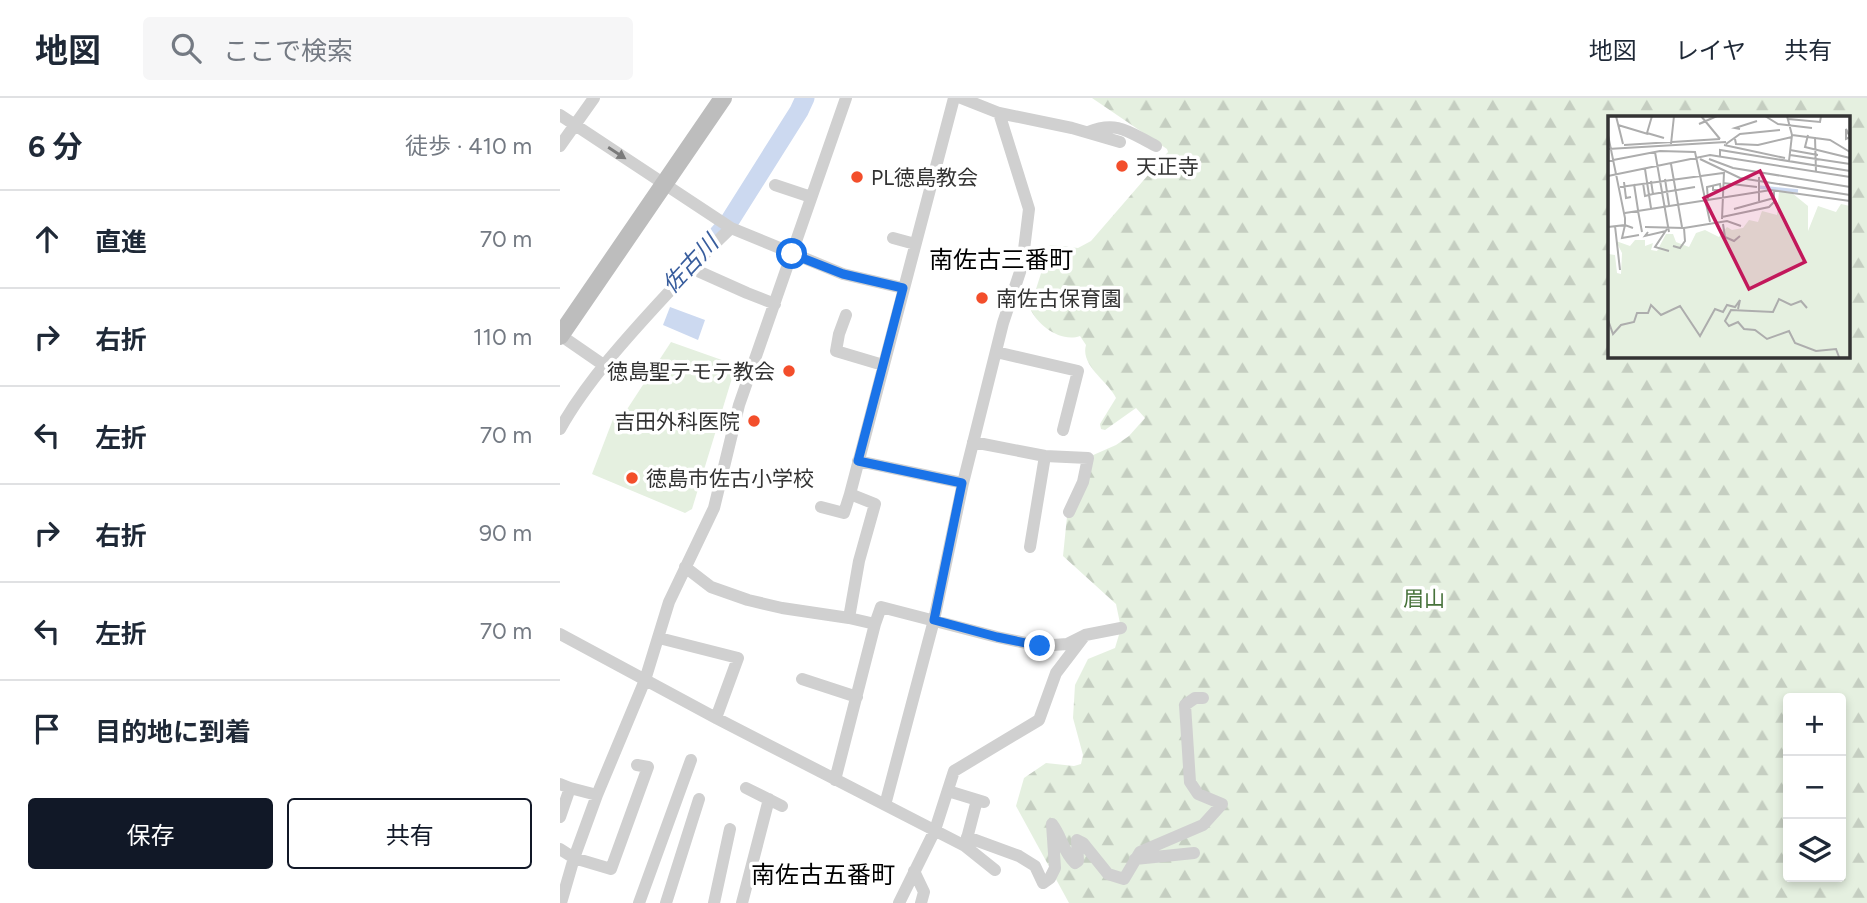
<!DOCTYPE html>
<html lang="ja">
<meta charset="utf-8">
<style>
body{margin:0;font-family:Figtree,"Noto Sans JP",sans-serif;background:#f6f6f7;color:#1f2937}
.controls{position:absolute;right:21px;bottom:21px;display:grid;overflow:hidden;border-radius:7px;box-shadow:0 4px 10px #0003}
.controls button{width:63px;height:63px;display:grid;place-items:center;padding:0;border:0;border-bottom:2px solid #e0e1e3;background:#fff;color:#1f2937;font:35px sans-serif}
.stop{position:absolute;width:21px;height:21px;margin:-16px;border:5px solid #1a73e8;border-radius:50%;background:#fff}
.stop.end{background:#1a73e8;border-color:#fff;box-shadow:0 2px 7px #0008}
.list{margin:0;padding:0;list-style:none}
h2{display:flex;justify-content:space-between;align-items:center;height:91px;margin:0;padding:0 28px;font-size:30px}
h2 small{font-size:23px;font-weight:400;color:#747a83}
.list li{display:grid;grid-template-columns:46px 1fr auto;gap:21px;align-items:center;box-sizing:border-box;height:98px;padding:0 28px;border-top:2px solid #e0e1e3}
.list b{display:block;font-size:26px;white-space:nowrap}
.list em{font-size:23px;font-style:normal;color:#747a83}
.actions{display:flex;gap:14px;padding:21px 28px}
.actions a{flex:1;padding:16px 0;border:2px solid #111827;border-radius:7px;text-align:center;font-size:24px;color:#111827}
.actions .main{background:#111827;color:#fff}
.icon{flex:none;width:38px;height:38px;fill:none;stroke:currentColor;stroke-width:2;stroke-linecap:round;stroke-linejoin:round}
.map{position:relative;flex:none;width:1307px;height:805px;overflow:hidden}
header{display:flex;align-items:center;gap:42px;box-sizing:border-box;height:98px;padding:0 35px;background:#fff;border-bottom:2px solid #e0e1e3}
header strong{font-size:33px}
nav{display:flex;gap:38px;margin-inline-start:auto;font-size:24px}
.search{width:490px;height:63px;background:#f6f6f7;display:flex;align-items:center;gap:18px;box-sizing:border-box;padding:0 24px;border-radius:7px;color:#747a83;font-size:26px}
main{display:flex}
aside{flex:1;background:#fff}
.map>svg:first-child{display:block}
.forest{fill:url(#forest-firs);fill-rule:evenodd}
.pitch{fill:#e5f0e0}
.water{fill:#ccd9f0}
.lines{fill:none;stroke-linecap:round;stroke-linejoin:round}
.river{stroke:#ccd9f0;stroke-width:19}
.street{stroke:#d0d0d0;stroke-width:12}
.secondary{stroke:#bdbdbd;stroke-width:18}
.oneway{fill:#7a7a7a}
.route{stroke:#1a73e8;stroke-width:9}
.poi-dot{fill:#f34e2b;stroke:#fff;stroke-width:2.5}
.labels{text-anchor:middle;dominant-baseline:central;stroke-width:7;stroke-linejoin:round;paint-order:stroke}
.poi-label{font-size:21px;fill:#333;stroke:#fff;text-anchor:start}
.park-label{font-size:21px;fill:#47733b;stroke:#fff}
.water-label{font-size:23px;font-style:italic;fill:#385d9d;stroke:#fff}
.quarter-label{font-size:24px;fill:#000;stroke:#fff}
.inset-river{fill:none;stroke:#ccd9f0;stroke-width:3.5}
.inset-road{fill:none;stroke:#adadad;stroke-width:2}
.view{fill:#c2185b;fill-opacity:0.15;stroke:#c2185b;stroke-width:3.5}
.inset-edge{fill:none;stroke:#333;stroke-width:3.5}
</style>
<header>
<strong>地図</strong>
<div class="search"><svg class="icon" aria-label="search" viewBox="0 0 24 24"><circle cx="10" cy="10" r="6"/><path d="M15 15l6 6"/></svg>ここで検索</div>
<nav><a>地図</a><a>レイヤ</a><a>共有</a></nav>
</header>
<main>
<aside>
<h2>6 分<small>徒歩 · 410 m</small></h2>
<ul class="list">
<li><svg class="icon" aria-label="ahead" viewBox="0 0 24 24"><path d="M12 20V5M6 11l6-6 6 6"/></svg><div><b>直進</b></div><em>70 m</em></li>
<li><svg class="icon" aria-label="right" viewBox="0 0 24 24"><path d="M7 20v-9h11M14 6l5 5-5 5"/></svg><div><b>右折</b></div><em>110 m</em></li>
<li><svg class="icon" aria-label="left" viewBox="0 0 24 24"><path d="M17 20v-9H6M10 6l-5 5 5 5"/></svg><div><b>左折</b></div><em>70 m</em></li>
<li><svg class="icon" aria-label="right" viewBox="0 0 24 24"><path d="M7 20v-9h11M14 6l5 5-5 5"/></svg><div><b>右折</b></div><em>90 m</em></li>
<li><svg class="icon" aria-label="left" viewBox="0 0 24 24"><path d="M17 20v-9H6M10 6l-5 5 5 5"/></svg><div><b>左折</b></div><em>70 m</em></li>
<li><svg class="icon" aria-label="arrive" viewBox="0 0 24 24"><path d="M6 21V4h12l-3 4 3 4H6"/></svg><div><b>目的地に到着</b></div></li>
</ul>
<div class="actions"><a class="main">保存</a><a>共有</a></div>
</aside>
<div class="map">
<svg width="1307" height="805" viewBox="0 0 1307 805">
<defs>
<pattern id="forest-firs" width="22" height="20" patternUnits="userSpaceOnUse" patternTransform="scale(1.75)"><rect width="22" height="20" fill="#e5f0e0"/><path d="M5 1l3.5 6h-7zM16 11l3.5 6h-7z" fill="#c5cec1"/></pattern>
</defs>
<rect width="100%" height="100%" fill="#fff"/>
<!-- forest -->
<path class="forest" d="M 532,0 L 1307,0 L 1307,805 L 509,805 L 456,708 L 464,680 L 486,665 L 514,668 L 521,666 L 523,657 L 513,620 L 515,587 L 528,561 L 555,550 L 561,530 L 556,506 L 503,458 L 507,419 L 531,358 L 556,347 L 569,338 L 585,320 L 576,310 L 545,332 L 541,331 L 540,326 L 556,300 C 548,283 520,268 526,247 L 520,238 C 501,245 477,227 470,210 L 490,147 L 518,150 L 531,143 L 608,54 L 607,51 ZM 1050,19 L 1288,19 L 1288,257 L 1050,257 ZM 1228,600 L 1281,600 L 1281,779 L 1228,779 Z"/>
<!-- pitch -->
<path class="pitch" d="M 111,244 L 176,267 L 132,411 L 125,415 L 32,376 L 55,316 L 62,319 Z"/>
<!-- water -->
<path class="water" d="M 110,209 L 145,222 L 138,242 L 103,227 Z"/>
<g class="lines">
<!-- river -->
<path class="river" d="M 153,142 L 169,124 L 239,13 L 245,0"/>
<!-- street -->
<path class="street" d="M 439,15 L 512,30 L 560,44
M 0,17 L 171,130 L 283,176 L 343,190
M 528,34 C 558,22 570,35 596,48
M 0,48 L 34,0
M 215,87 L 251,99
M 333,140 L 355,146
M 131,170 L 187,195 L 215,206
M 286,217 L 279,236 L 276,253 L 323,267
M 0,237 L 45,268
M 436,254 L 518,273 L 503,332
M 0,331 C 26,284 70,236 107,196 C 128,174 148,151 171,130
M 413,344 L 485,358 L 528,360 L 523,384 L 509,414
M 298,363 L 403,385
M 261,409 L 284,415 L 290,396
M 470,449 L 485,358
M 125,469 L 151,489 L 188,502 L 222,510 L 289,520 L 315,526 L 275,682
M 289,520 L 299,463 L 315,406 L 290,396 L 394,0
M 315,526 L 321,509 L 437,539 L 480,548 L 507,546 L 525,537 L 561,530
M 0,536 L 156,620 L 405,748 L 417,702
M 99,540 L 178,560 L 156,620
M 242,581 L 297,599
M 0,686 L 10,690 L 37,697
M 186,690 L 222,708
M 388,693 L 424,704
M 325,707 L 374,522 L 403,385 L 443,225 L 462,168 L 469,111 L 439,15 L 401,0
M 0,719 L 10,690
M 407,739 L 459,758 L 475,768 L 483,785 L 490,780 L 495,770 L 492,726 C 502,739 503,754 515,765 L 518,763 L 517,742 L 523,745 L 548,776 L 564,781 L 580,754 L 643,727 L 662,706 L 638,696 L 630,684 L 625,607 L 635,600 L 643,600
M 405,748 L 435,772
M 0,751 L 14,760 L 51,771 L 88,669 L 77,667
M 575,761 L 634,755
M 354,773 L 364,794 L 361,805
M 1,805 L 14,760 L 37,697 L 85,582 L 109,504 L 154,410 L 179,307 L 286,0
M 79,805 L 131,662
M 106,805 L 139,701
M 154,805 L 170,731
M 182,805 L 209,701
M 339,805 L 375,732 L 394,673 L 479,622 L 496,575 L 525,537"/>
<!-- secondary -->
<path class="secondary" d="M 0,238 L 163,0"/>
</g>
<!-- one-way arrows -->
<defs><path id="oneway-solid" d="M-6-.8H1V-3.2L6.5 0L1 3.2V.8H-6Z" transform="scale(1.75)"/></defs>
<use class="oneway" href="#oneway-solid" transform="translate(57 55) rotate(33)"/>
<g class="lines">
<!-- route -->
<path class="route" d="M 232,156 L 283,176 L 343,190 L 298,363 L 402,385 L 374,522 L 437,539 L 480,548"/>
</g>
<!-- markers -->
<g class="poi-dot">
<circle cx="562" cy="68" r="7"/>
<circle cx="297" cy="79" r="7"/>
<circle cx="422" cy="200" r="7"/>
<circle cx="229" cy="273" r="7"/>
<circle cx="194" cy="323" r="7"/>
<circle cx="72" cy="380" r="7"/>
</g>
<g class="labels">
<!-- poi labels -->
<g class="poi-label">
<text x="576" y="68">天正寺</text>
<text x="311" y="79">PL徳島教会</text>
<text x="436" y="200">南佐古保育園</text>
<text x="215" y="273" text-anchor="end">徳島聖テモテ教会</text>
<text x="180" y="323" text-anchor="end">吉田外科医院</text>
<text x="86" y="380">徳島市佐古小学校</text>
</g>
<!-- park labels -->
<g class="park-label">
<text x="864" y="500">眉山</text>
</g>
<!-- water labels -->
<g class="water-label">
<text transform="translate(130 166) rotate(-47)">佐古川</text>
</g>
<!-- quarter labels -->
<g class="quarter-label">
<text x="441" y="161">南佐古三番町</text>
<text x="263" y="776">南佐古五番町</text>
</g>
</g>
<!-- overview -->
<g transform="translate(1048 18)">
<rect width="242" height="242" fill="#fff"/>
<path d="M 171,75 L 184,77 L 200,90 L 200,115 L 210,90 L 228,96 L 233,88 L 242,90 L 241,241 L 0,241 L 0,138 L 7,139 L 9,157 L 13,158 L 14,137 L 8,125 L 22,130 L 27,124 L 37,124 L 37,130 L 45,127 L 43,134 L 49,135 L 58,118 L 65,118 L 68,126 L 81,131 L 88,117 L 97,114 L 111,121 L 119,111 L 124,114 L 135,112 L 141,104 L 150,106 L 154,95 L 169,99 Z" fill="#e5f0e0"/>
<path class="inset-river" d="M 150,71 L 190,75"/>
<path class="inset-road" d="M 8,0 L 15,28M 44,0 L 39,17 L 56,22M 93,0 L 112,23M 157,0 L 170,8 L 204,12M 179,0 L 184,19 L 181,45M 180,3 L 212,6 L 213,0M 96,6 L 91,8 L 109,0M 10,9 L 40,18M 132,13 L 127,12 L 149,5M 0,19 L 17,102 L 17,109 L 0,111M 184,19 L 222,24 L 242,36M 200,19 L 197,31 L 242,42M 207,21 L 208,57M 242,21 L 238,13 L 238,23 L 242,21M 127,23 L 128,28 L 150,29 L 184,21M 63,28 L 66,0M 118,28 L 132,18 L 172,14M 16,29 L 112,23M 116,29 L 177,42M 0,33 L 118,26M 182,34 L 210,39M 47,36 L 61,116M 182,39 L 242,48M 112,40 L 112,34 L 242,55M 92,43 L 132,62 L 242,79M 101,43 L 125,52 L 242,71M 0,45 L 52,35 L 87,36 L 102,106M 63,48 L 74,111M 37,53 L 43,92M 0,60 L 102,39 L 242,61M 151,61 L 151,85M 57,63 L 61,89M 16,66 L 18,82 L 23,81M 35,67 L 37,80 L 45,78 L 43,65M 115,67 L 149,71M 26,68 L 30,94M 12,71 L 115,57M 45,78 L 87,71M 100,84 L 99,71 L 112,68 L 113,74 L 105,74 L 105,69M 126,93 L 166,82M 30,95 L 34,116M 17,97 L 163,74 L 242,85M 114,101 L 161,91 L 166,86 L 166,75M 114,103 L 116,56M 115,108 L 117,121 L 126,125 L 132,120M 7,110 L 12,154M 37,111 L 76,112 L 119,105 L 133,110M 25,112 L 17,109 L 14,122 L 31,119M 59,113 L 47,131 L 61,135M 40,116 L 37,120 L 58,115M 65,130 L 72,132 L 77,125 L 76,112M 199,192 L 193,185 L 183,189 L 171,183 L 165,196 L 123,194 L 117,205 L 121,210 L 130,206 L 136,213 L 147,214 L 159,223 L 181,215 L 187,227 L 208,235 L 228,233 L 231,241M 0,204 L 5,218 L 13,209 L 26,206 L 29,197 L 40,197 L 43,189 L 53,199 L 72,190 L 92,220 L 107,193 L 115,196 L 119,189 L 127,191 L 132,184 L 130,193"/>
<path class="view" d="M 152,55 L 197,146 L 141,173 L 96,82 Z"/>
<rect width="242" height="242" class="inset-edge"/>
</g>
</svg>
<div class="controls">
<button>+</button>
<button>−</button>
<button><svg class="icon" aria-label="layers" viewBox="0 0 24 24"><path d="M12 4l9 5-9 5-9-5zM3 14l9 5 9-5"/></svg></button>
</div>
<div class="stop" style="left:232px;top:156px"></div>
<div class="stop end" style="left:480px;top:548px"></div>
</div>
</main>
